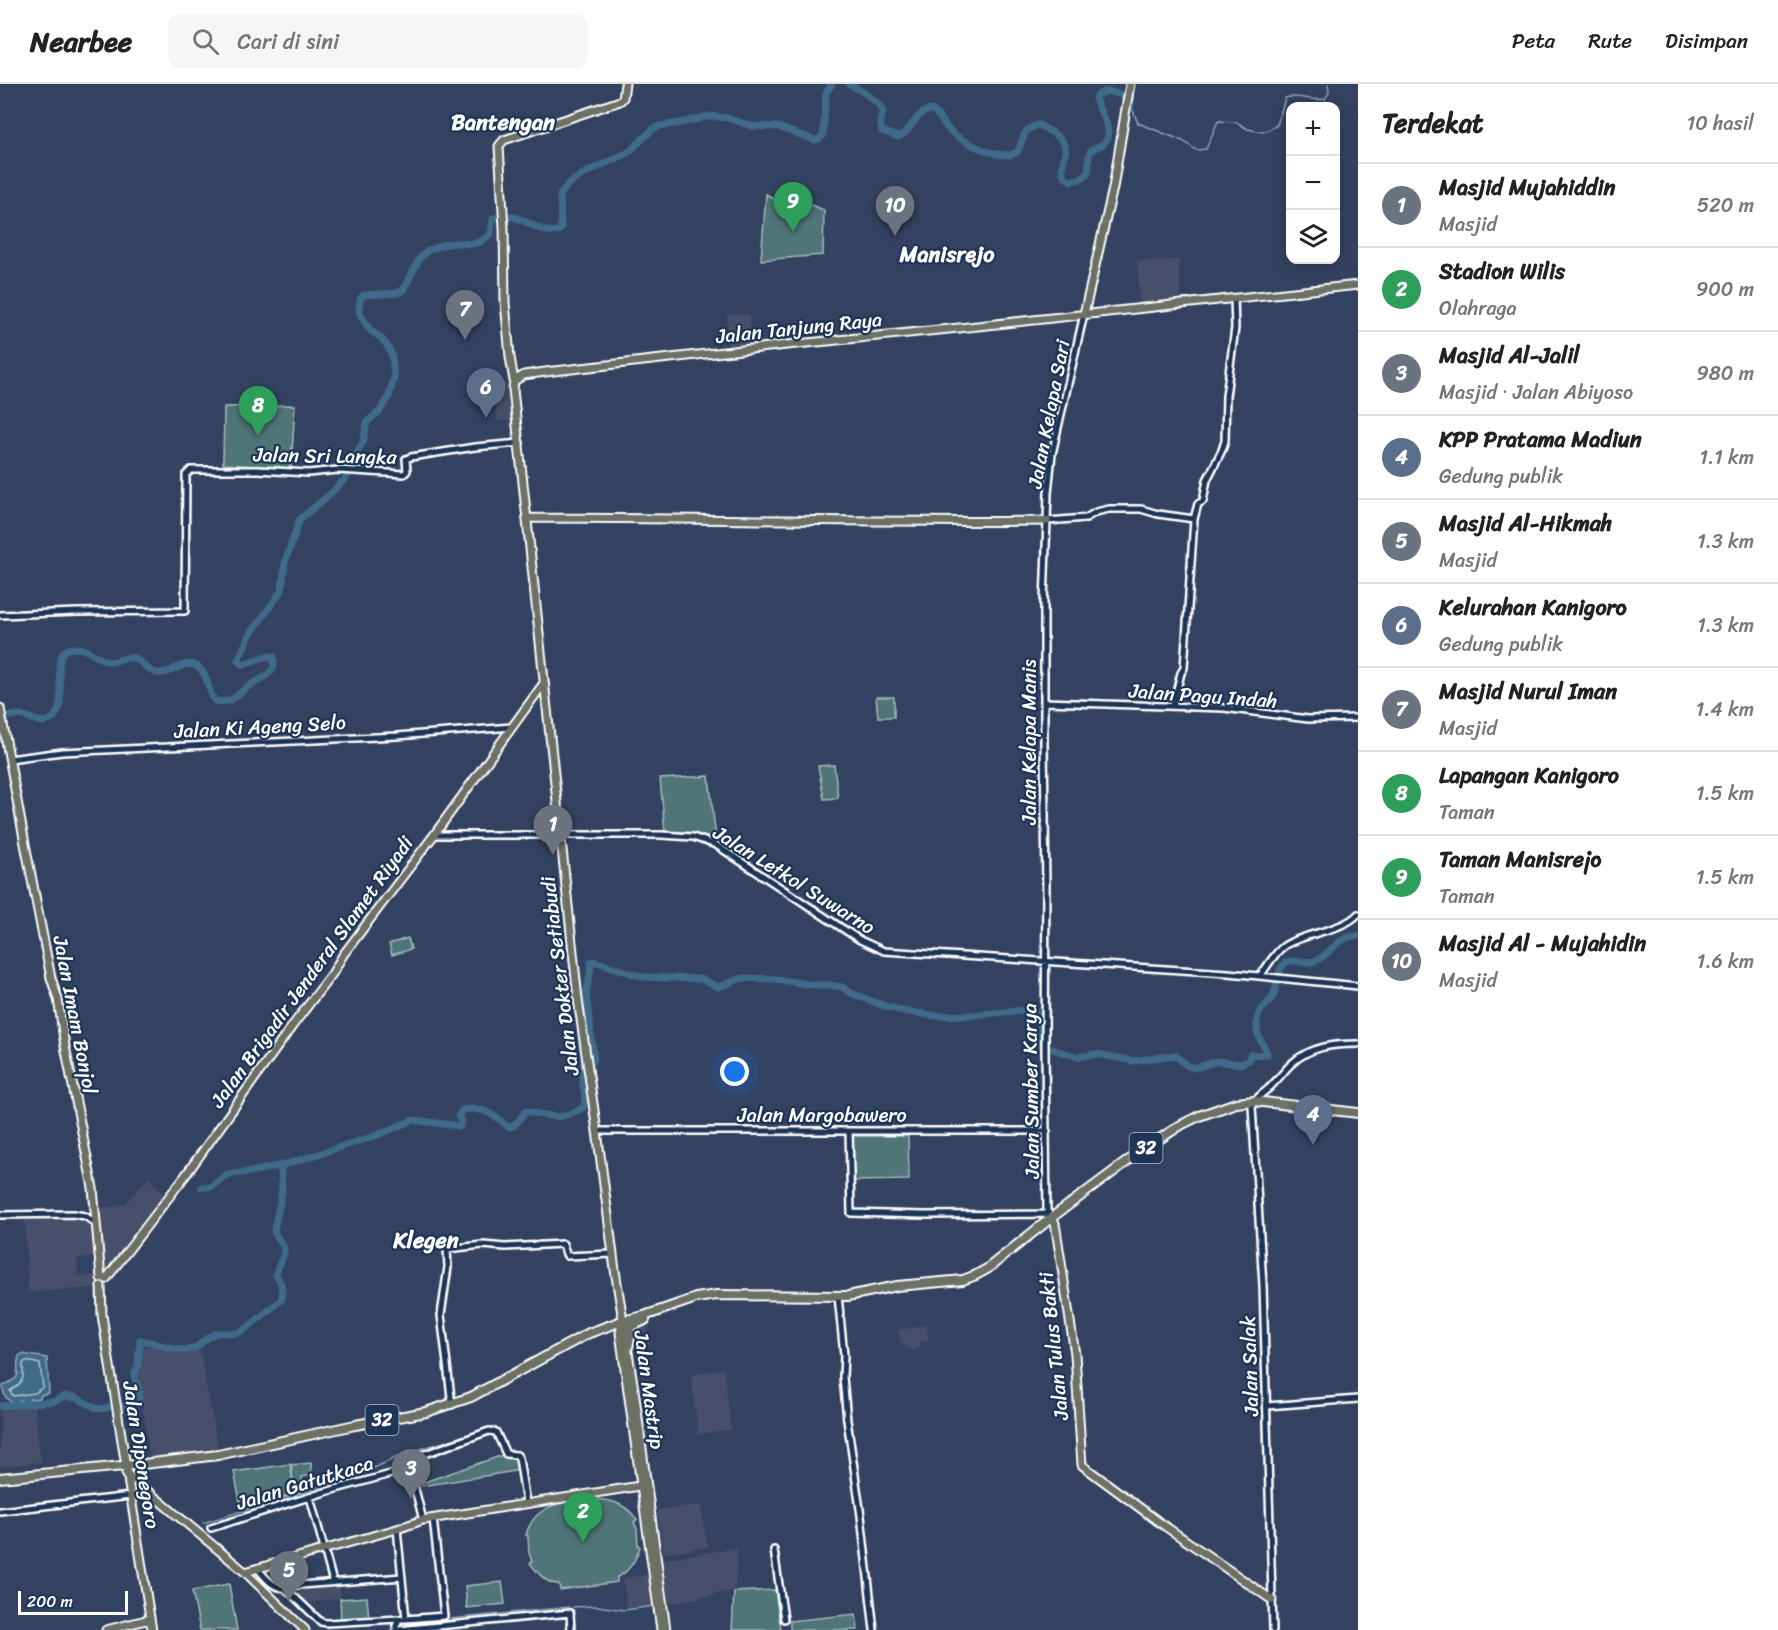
<!DOCTYPE html>
<html lang="id">
<meta charset="utf-8">
<style>
body{margin:0;font-family:Sriracha,sans-serif;background:#f6f6f6;color:#222}
.controls{position:absolute;right:18px;top:18px;display:grid;overflow:hidden;border-radius:12px;box-shadow:0 3px 15px #0003}
.controls button{width:54px;height:54px;display:grid;place-items:center;padding:0;border:0;border-bottom:2px solid #e0e0e0;background:#fff;color:#222;font:30px sans-serif}
.scale{position:absolute;left:18px;bottom:15px;width:110px;box-sizing:border-box;padding-left:6px;border:3px solid #fff;border-top:0;font-size:16px;line-height:21px;white-space:nowrap;color:#fff;-webkit-text-stroke:4px #1d3557;paint-order:stroke}
.you{position:absolute;left:735px;top:988px;width:21px;height:21px;margin:-15px;border:4px solid #fff;border-radius:50%;background:#1a73e8;box-shadow:0 0 0 9px #1a73e833}
.badge{display:grid;place-items:center;width:39px;height:39px;border-radius:50%;background:#0b8043;color:#fff;font-size:20px;font-weight:700}
.pin{position:absolute;translate:-50% -50px;filter:drop-shadow(0 2px 3px #0008)}
.pin::after{content:'';position:absolute;top:32px;width:21px;height:18px;background:inherit;clip-path:polygon(0 0,100% 0,50% 100%)}
.list{margin:0;padding:0;list-style:none}
h2{display:flex;justify-content:space-between;align-items:center;height:78px;margin:0;padding:0 24px;font-size:26px}
h2 small{font-size:20px;font-weight:400;color:#767676}
.list li{display:grid;grid-template-columns:39px 1fr auto;gap:18px;align-items:center;box-sizing:border-box;height:84px;padding:0 24px;border-top:2px solid #e0e0e0}
.list b{display:block;font-size:22px;white-space:nowrap}
.list p{margin:0;font-size:20px;white-space:nowrap;color:#767676}
.list em{font-size:20px;font-style:normal;color:#767676}
.icon{flex:none;width:33px;height:33px;fill:none;stroke:currentColor;stroke-width:2;stroke-linecap:round;stroke-linejoin:round}
.map{position:relative;flex:none;width:1358px;height:1546px;overflow:hidden}
header{display:flex;align-items:center;gap:36px;box-sizing:border-box;height:84px;padding:0 30px;background:#fff;border-bottom:2px solid #e0e0e0}
header strong{font-size:28px}
nav{display:flex;gap:33px;margin-inline-start:auto;font-size:21px}
.search{width:420px;height:54px;background:#f6f6f6;display:flex;align-items:center;gap:15px;box-sizing:border-box;padding:0 21px;border-radius:12px;color:#767676;font-size:22px}
main{display:flex}
aside{flex:1;background:#fff}
.map>svg:first-child{display:block}
.built{fill:#464f6a}
.green{fill:#507578;stroke:#a8babc;stroke-width:1.5}
.water{fill:#416b89;stroke:#8da6b8;stroke-width:1.5}
.lines{fill:none;stroke-linecap:round;stroke-linejoin:round}
.shore{stroke:#b3c4d0;stroke-width:1.5}
.stream{stroke:#8da6b8;stroke-width:1.5}
.river{stroke:#416b89;stroke-width:7}
.minor-casing{stroke:#fff;stroke-width:10}
.major-casing{stroke:#fff;stroke-width:11}
.highway-casing{stroke:#fff;stroke-width:12}
.minor{stroke:#1d3557;stroke-width:5}
.major{stroke:#6c7065;stroke-width:7}
.highway{stroke:#6c7065;stroke-width:8}
.labels{text-anchor:middle;dominant-baseline:central;stroke-width:4.5;stroke-linejoin:round;paint-order:stroke}
.shield{fill:#1d3557;stroke:#bbc2cd;stroke-width:1.5}
.shield-label{font-size:18px;font-weight:bold;fill:#fff}
.street-label{font-size:20px;fill:#fff;stroke:#1d3557}
.quarter-label{font-size:22px;font-weight:bold;fill:#fff;stroke:#1d3557}
</style>
<header>
<strong>Nearbee</strong>
<div class="search"><svg class="icon" aria-label="search" viewBox="0 0 24 24"><circle cx="10" cy="10" r="6"/><path d="M15 15l6 6"/></svg>Cari di sini</div>
<nav><a>Peta</a><a>Rute</a><a>Disimpan</a></nav>
</header>
<main>
<div class="map">
<svg width="1358" height="1546" viewBox="0 0 1358 1546">
<rect width="100%" height="100%" fill="#334260"/>
<filter id="ink" filterUnits="userSpaceOnUse"><feTurbulence type="fractalNoise" baseFrequency=".0167" numOctaves="2"/><feDisplacementMap in="SourceGraphic" scale="12" xChannelSelector="R" yChannelSelector="G"/><feConvolveMatrix kernelMatrix="1 2 1 2 8 2 1 2 1" color-interpolation-filters="sRGB"/></filter>
<g filter="url(#ink)">
<!-- built -->
<path class="built" d="M 1179,176 L 1181,218 L 1140,221 L 1137,177 Z
M 727,230 L 750,231 L 750,263 L 728,264 Z
M 489,289 L 492,306 L 473,309 L 471,291 Z
M 507,298 L 513,336 L 497,337 L 493,300 Z
M 148,1094 L 166,1112 L 108,1190 L 103,1188 L 100,1125 L 125,1120 Z
M 83,1134 L 94,1141 L 96,1173 L 77,1175 L 78,1192 L 96,1191 L 97,1204 L 28,1208 L 25,1135 Z
M 646,1239 L 651,1260 L 634,1265 L 630,1246 Z
M 926,1241 L 929,1256 L 920,1258 L 921,1264 L 913,1267 L 901,1259 L 898,1246 Z
M 171,1258 L 177,1268 L 200,1267 L 218,1365 L 150,1373 L 136,1282 L 139,1264 Z
M 724,1285 L 731,1346 L 698,1350 L 691,1291 Z
M 34,1318 L 41,1378 L 0,1383 L 0,1322 Z
M 700,1421 L 708,1463 L 664,1469 L 657,1426 Z
M 737,1464 L 735,1506 L 668,1520 L 663,1475 Z
M 651,1490 L 656,1521 L 627,1524 L 623,1494 Z
M 339,1499 L 341,1514 L 302,1519 L 295,1512 L 294,1503 Z"/>
<!-- green -->
<path class="green" d="M 766,110 L 779,118 L 790,118 L 791,113 L 824,126 L 823,171 L 761,176 Z
M 295,321 L 291,384 L 223,380 L 224,323 Z
M 876,613 L 894,613 L 894,633 L 878,633 Z
M 834,681 L 838,714 L 824,715 L 818,682 Z
M 709,692 L 716,756 L 686,748 L 665,748 L 660,695 Z
M 408,854 L 411,865 L 392,871 L 389,860 Z
M 852,1052 L 908,1052 L 909,1096 L 852,1097 Z
M 503,1371 L 508,1373 L 517,1373 L 521,1386 L 422,1402 L 421,1399 Z
M 311,1379 L 312,1391 L 302,1393 L 304,1408 L 295,1411 L 295,1409 L 242,1427 L 234,1388 L 290,1380 L 294,1404 L 291,1381 Z
M 588,1415 C 609,1415 625,1418 637,1436 L 634,1438 L 637,1445 L 638,1461 L 640,1463 C 636,1475 630,1488 617,1493 L 617,1498 L 560,1506 L 559,1500 C 547,1501 537,1488 530,1479 L 532,1477 L 529,1469 L 528,1452 L 526,1451 C 534,1421 561,1418 588,1415 Z
M 502,1498 L 505,1520 L 467,1524 L 465,1502 Z
M 229,1500 L 237,1546 L 200,1546 L 192,1507 Z
M 775,1506 L 781,1546 L 732,1546 L 734,1508 Z
M 367,1513 L 369,1535 L 341,1537 L 340,1515 Z
M 856,1530 L 858,1546 L 790,1546 L 790,1537 Z"/>
<!-- water -->
<path class="water" d="M 22,1270 L 47,1274 L 49,1309 L 41,1311 L 40,1314 L 30,1315 L 27,1318 L 22,1318 L 21,1316 L 15,1319 C 6,1317 3,1311 3,1302 C 27,1290 13,1293 19,1272 Z"/>
<g class="lines">
<!-- shore -->
<path class="shore" d="M 26,1277 L 40,1280 L 43,1303 L 35,1309 L 13,1312 L 10,1307 C 24,1298 24,1295 23,1279 Z"/>
<!-- stream -->
<path class="stream" d="M 1131,22 L 1138,39 L 1183,57 L 1196,66 L 1206,65 L 1218,37 L 1236,38 L 1248,45 L 1257,47 L 1266,47 L 1277,41 L 1285,14 C 1298,10 1311,18 1325,15 L 1329,8 L 1328,0
M 203,1439 L 359,1391 L 404,1370 L 483,1346
M 573,1523 L 597,1522 L 624,1526 L 655,1522
M 400,1540 L 569,1523"/>
<!-- river -->
<path class="river" d="M 849,0 C 861,7 877,15 883,28 L 880,38 L 882,47 L 898,53 C 913,48 914,27 932,26 C 939,31 942,38 947,44 C 958,56 992,72 1008,71 C 1010,71 1016,69 1017,68 C 1026,54 1019,46 1039,41 C 1047,46 1059,51 1063,58 C 1072,73 1051,86 1071,97 L 1080,95 L 1087,91 C 1091,82 1086,74 1091,66 L 1103,60 L 1108,54 C 1110,40 1099,28 1095,14 C 1108,0 1117,13 1131,13 L 1131,22
M 0,636 C 5,634 12,631 18,631 C 29,631 42,644 53,634 C 71,618 48,573 68,565 C 83,560 94,573 107,577 C 116,580 125,571 134,574 C 142,577 148,588 157,589 C 171,592 182,575 196,582 C 209,588 207,608 215,617 C 236,620 234,611 249,602 C 261,595 279,589 273,572 C 263,571 252,579 241,580 L 238,576 L 249,552 L 282,506 L 285,478 L 300,435 L 328,412 L 348,392 L 355,371 L 363,358 L 367,338 L 380,327 L 389,312 L 394,294 L 392,272 L 387,261 L 380,253 L 371,247 L 361,232 L 359,226 L 360,215 L 364,211 L 398,209 L 403,206 L 420,174 L 427,167 L 446,160 L 457,159 L 470,160 L 480,158 L 491,150 L 493,134 C 499,133 507,131 513,133 C 527,135 548,155 561,145 L 560,111 L 568,100 L 585,89 L 629,68 L 653,45 L 660,42 L 681,39 L 710,32 L 727,34 L 752,42 L 778,43 L 814,56 L 819,55 L 823,52 L 826,9 L 832,0
M 202,1103 L 211,1103 L 223,1093 L 229,1090 L 251,1088 L 287,1080 L 375,1052 L 413,1036 L 460,1042 L 461,1037 L 458,1032 L 462,1026 C 481,1022 494,1030 508,1043 L 514,1042 L 526,1027 C 552,1033 560,1037 584,1023 C 587,1009 580,996 582,982 L 592,979 L 594,975 L 586,909 L 590,891 L 591,878 L 594,877 L 643,893 L 701,895 L 718,903 L 743,894 L 775,895 L 813,901 L 829,901 L 842,903 L 851,909 L 884,922 L 904,927 L 936,932 L 971,931 L 1027,926 L 1038,929 L 1041,932 L 1041,958 L 1042,962 L 1078,973 L 1097,970 L 1133,977 L 1175,971 L 1188,982 L 1195,984 L 1217,977 L 1240,980 L 1249,976 L 1250,971 L 1267,970 C 1265,961 1257,954 1257,944 C 1256,923 1265,926 1273,912 C 1278,902 1276,884 1287,878 C 1295,874 1308,882 1319,875 C 1332,867 1341,851 1358,852
M 0,1322 L 55,1317 L 65,1312 L 77,1314 L 98,1325 L 137,1320 L 139,1317 L 139,1307 L 134,1292 L 138,1282 L 140,1256 C 156,1258 170,1266 186,1266 C 197,1266 202,1257 210,1252 C 221,1246 227,1250 238,1249 C 242,1249 276,1221 282,1215 C 283,1206 282,1198 276,1191 C 277,1182 285,1174 284,1165 C 283,1158 276,1154 274,1146 L 282,1108 L 281,1081"/>
<!-- minor casing -->
<g class="minor-casing">
<path id="minor" d="M 1047,437 L 1086,434 L 1096,428 L 1109,425 L 1141,425 L 1158,430 L 1194,435
M 0,531 L 77,528 L 185,527 L 186,391 L 191,386 L 258,386 L 308,389 L 338,386 L 404,390 L 407,387 L 406,375 L 411,373 L 475,363 L 520,359
M 1045,618 L 1224,624 L 1308,635 L 1358,634
M 1173,621 L 1181,589 L 1184,584 L 1194,435 L 1198,420 L 1203,417 L 1207,396 L 1222,366 L 1225,357 L 1226,312 L 1235,244 L 1234,214
M 9,675 L 62,668 L 397,652 L 512,643
M 434,751 L 661,751 L 693,753 L 716,761 L 860,856 L 884,867 L 1228,889 L 1358,902
M 1260,892 C 1267,883 1274,869 1284,862 C 1303,849 1343,847 1358,830
M 597,1047 L 1047,1047
M 849,1047 L 851,1129 L 923,1131 L 1048,1130
M 0,1131 L 73,1130 L 85,1132 L 96,1139
M 1051,1134 L 1047,1126 L 1045,966 L 1046,801 L 1044,660 L 1044,518 L 1048,409 L 1052,370 L 1084,230
M 838,1212 L 844,1271 L 843,1293 L 847,1336 L 861,1432 L 874,1546
M 452,1321 L 441,1231 L 448,1183 L 447,1165 L 483,1161 L 505,1163 L 563,1160 L 566,1170 L 567,1172 L 613,1170
M 1267,1322 L 1358,1315
M 310,1413 L 333,1498
M 0,1427 L 131,1412
M 423,1436 L 408,1378 L 411,1375 L 489,1347 L 496,1348 L 506,1370 L 517,1371 L 519,1374 L 526,1419
M 211,1444 L 325,1408 L 409,1385
M 774,1466 L 784,1535
M 257,1484 C 265,1493 272,1504 285,1504 L 321,1538 L 327,1539 L 399,1535
M 285,1504 L 288,1502 L 402,1493
M 406,1535 L 444,1532 L 433,1434
M 396,1546 L 396,1542 L 399,1535 L 406,1535 L 397,1445
M 399,1546 L 570,1529 L 571,1546
M 1273,1546 L 1263,1201 L 1252,1022 C 1255,1014 1262,1010 1268,1005 C 1277,997 1283,988 1291,980 C 1310,962 1334,960 1358,960"/>
</g>
<!-- major casing -->
<g class="major-casing">
<path id="major" d="M 1084,230 L 1113,104 L 1130,0
M 514,297 L 510,273 L 505,218 L 504,144 L 499,62 L 504,56 L 620,17 L 623,14 L 625,0
M 528,434 C 701,434 874,439 1047,437
M 0,624 L 25,760 L 51,894 L 58,915 L 65,962 L 93,1104 L 101,1194
M 1051,1134 L 1055,1139 L 1060,1171 L 1075,1270 L 1082,1381 L 1159,1438 L 1272,1516
M 106,1195 L 185,1092 L 293,941 L 332,890 L 343,871 L 434,751 L 544,599
M 101,1202 L 102,1231 L 152,1546
M 622,1239 L 620,1249 L 661,1546
M 126,1389 L 245,1488 L 305,1546
M 245,1488 L 397,1445 L 423,1436 L 640,1402
M 106,1546 L 150,1535
M 666,1546 L 635,1312 L 615,1186 L 597,1047 L 578,915 L 513,305 L 514,297 L 524,291 L 545,288 L 787,261 L 959,244 L 1358,201"/>
</g>
<!-- highway casing -->
<g class="highway-casing">
<path id="highway" d="M 628,1263 L 630,1254 L 630,1243 L 645,1236 L 645,1232
M 0,1394 L 144,1380 L 218,1371 L 355,1341 L 426,1328 L 471,1313 L 589,1249 L 622,1237 L 644,1232 L 696,1214 L 717,1211 L 848,1212 L 897,1202 L 963,1196 L 976,1191 L 987,1185 L 1051,1134 L 1144,1065 L 1181,1041 L 1199,1032 L 1236,1019 L 1254,1017 L 1358,1029"/>
</g>
<!-- minor -->
<use href="#minor" class="minor"/>
<!-- major -->
<use href="#major" class="major"/>
<!-- highway -->
<use href="#highway" class="highway"/>
</g>
</g>
<g class="labels">
<!-- shield labels -->
<g class="shield">
<rect x="1129.5" y="1049" width="33" height="30" rx="4.5"/>
<rect x="365.5" y="1321" width="33" height="30" rx="4.5"/>
</g>
<g class="shield-label">
<text x="1146" y="1064">32</text>
<text x="382" y="1336">32</text>
</g>
<!-- street labels -->
<g class="street-label">
<text transform="translate(799 244) rotate(-6)">Jalan Tanjung Raya</text>
<text transform="translate(1049 330) rotate(-79)">Jalan Kelapa Sari</text>
<text transform="translate(325 372) rotate(1)">Jalan Sri Langka</text>
<text transform="translate(1203 612) rotate(4)">Jalan Pagu Indah</text>
<text transform="translate(260 643) rotate(-3)">Jalan Ki Ageng Selo</text>
<text transform="translate(1029 658) rotate(-90)">Jalan Kelapa Manis</text>
<text transform="translate(794 796) rotate(32)">Jalan Letkol Suwarno</text>
<text transform="translate(312 888) rotate(-54)">Jalan Brigadir Jenderal Slamet Riyadi</text>
<text transform="translate(560 892) rotate(-97)">Jalan Dokter Setiabudi</text>
<text transform="translate(75 931) rotate(79)">Jalan Imam Bonjol</text>
<text transform="translate(1031 1007) rotate(-91)">Jalan Sumber Karya</text>
<text x="822" y="1031">Jalan Margobawero</text>
<text transform="translate(1054 1262) rotate(-96)">Jalan Tulus Bakti</text>
<text transform="translate(1250 1282) rotate(-92)">Jalan Salak</text>
<text transform="translate(649 1306) rotate(82)">Jalan Mastrip</text>
<text transform="translate(141 1371) rotate(81)">Jalan Diponegoro</text>
<text transform="translate(305 1399) rotate(-17)">Jalan Gatutkaca</text>
</g>
<!-- quarter labels -->
<g class="quarter-label">
<text x="503" y="38">Bantengan</text>
<text x="947" y="170">Manisrejo</text>
<text x="426" y="1156">Klegen</text>
</g>
</g>
</svg>
<div class="controls">
<button>+</button>
<button>−</button>
<button><svg class="icon" aria-label="layers" viewBox="0 0 24 24"><path d="M12 4l9 5-9 5-9-5zM3 14l9 5 9-5"/></svg></button>
</div>
<div class="scale">200 m</div>
<div class="you"></div>
<div class="pin badge" style="left:553px;top:771px;background:#6b7280">1</div>
<div class="pin badge" style="left:583px;top:1458px;background:#2e9e5b">2</div>
<div class="pin badge" style="left:411px;top:1415px;background:#6b7280">3</div>
<div class="pin badge" style="left:1313px;top:1061px;background:#5c6f8a">4</div>
<div class="pin badge" style="left:289px;top:1517px;background:#6b7280">5</div>
<div class="pin badge" style="left:486px;top:334px;background:#5c6f8a">6</div>
<div class="pin badge" style="left:465px;top:256px;background:#6b7280">7</div>
<div class="pin badge" style="left:258px;top:352px;background:#2e9e5b">8</div>
<div class="pin badge" style="left:793px;top:148px;background:#2e9e5b">9</div>
<div class="pin badge" style="left:895px;top:152px;background:#6b7280">10</div>
</div>
<aside>
<h2>Terdekat<small>10 hasil</small></h2>
<ul class="list">
<li><span class="badge" style="background:#6b7280">1</span><div><b>Masjid Mujahiddin</b><p>Masjid</p></div><em>520 m</em></li>
<li><span class="badge" style="background:#2e9e5b">2</span><div><b>Stadion Wilis</b><p>Olahraga</p></div><em>900 m</em></li>
<li><span class="badge" style="background:#6b7280">3</span><div><b>Masjid Al-Jalil</b><p>Masjid · Jalan Abiyoso</p></div><em>980 m</em></li>
<li><span class="badge" style="background:#5c6f8a">4</span><div><b>KPP Pratama Madiun</b><p>Gedung publik</p></div><em>1.1 km</em></li>
<li><span class="badge" style="background:#6b7280">5</span><div><b>Masjid Al-Hikmah</b><p>Masjid</p></div><em>1.3 km</em></li>
<li><span class="badge" style="background:#5c6f8a">6</span><div><b>Kelurahan Kanigoro</b><p>Gedung publik</p></div><em>1.3 km</em></li>
<li><span class="badge" style="background:#6b7280">7</span><div><b>Masjid Nurul Iman</b><p>Masjid</p></div><em>1.4 km</em></li>
<li><span class="badge" style="background:#2e9e5b">8</span><div><b>Lapangan Kanigoro</b><p>Taman</p></div><em>1.5 km</em></li>
<li><span class="badge" style="background:#2e9e5b">9</span><div><b>Taman Manisrejo</b><p>Taman</p></div><em>1.5 km</em></li>
<li><span class="badge" style="background:#6b7280">10</span><div><b>Masjid Al - Mujahidin</b><p>Masjid</p></div><em>1.6 km</em></li>
</ul>
</aside>
</main>
